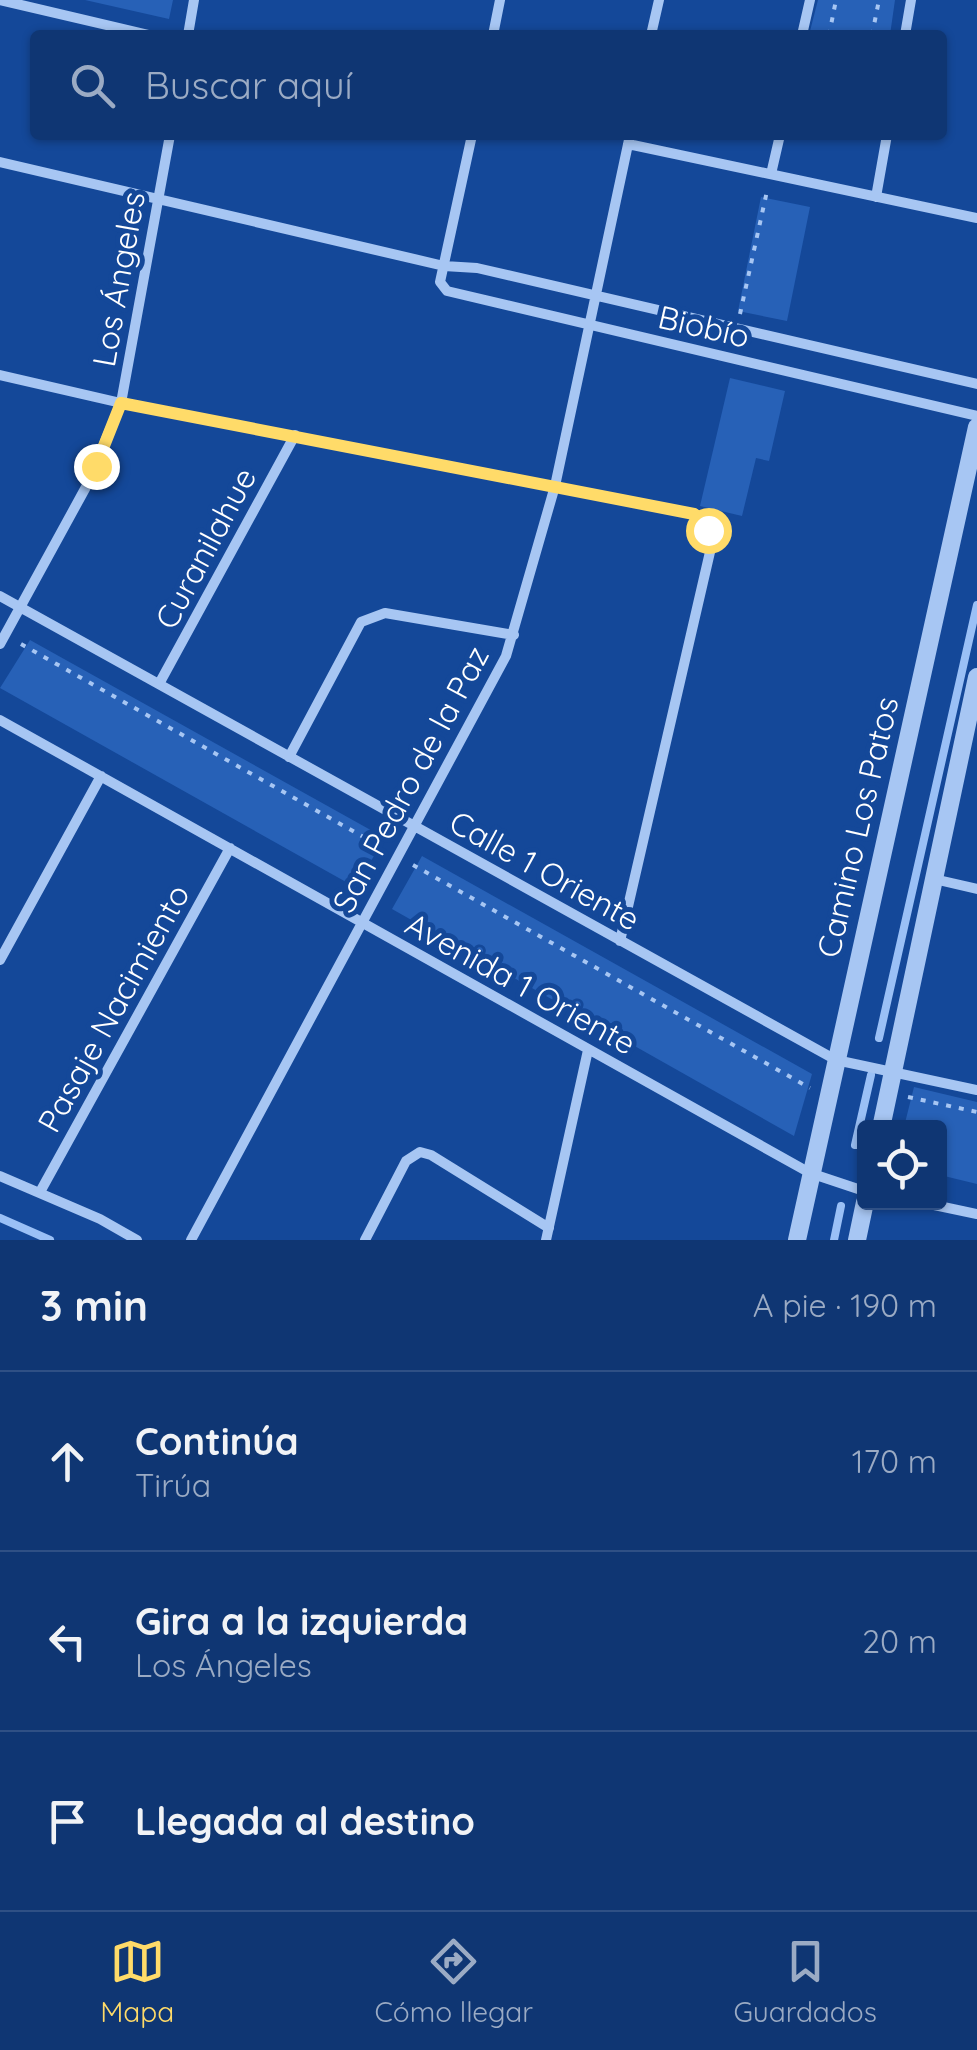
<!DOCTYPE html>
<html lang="es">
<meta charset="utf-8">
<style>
body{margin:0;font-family:Quicksand,sans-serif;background:#183e78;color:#f1f3f6}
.controls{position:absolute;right:30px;bottom:30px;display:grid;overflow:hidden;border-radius:10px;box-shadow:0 2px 8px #0004}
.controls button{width:90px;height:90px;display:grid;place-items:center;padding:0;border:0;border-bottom:2px solid #2f5085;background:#0f3673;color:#f1f3f6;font:50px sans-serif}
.stop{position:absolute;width:30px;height:30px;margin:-22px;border:8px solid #ffdb69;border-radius:50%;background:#fff}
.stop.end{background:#ffdb69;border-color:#fff;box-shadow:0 2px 10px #0008}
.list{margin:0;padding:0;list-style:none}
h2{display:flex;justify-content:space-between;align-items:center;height:130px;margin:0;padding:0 40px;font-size:42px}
h2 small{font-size:32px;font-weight:400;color:#9babc4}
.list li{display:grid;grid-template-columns:65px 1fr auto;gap:30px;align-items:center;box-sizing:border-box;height:180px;padding:0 40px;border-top:2px solid #2f5085}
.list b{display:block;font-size:38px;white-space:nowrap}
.list p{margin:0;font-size:32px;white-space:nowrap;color:#9babc4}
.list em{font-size:32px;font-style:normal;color:#9babc4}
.icon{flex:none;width:55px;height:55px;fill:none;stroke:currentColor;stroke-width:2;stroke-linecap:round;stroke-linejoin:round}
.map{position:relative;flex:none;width:977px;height:1240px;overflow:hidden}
.search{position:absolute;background:#0f3673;box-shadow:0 2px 8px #0004;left:30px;right:30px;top:30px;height:110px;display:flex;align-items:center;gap:25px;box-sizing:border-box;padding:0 35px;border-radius:10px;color:#9babc4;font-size:38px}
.sheet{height:670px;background:#0f3673}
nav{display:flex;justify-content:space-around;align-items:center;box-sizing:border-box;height:140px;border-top:2px solid #2f5085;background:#0f3673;font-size:28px;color:#9babc4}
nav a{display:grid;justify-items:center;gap:5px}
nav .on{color:#ffdb69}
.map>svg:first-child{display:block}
.green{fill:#2761b7}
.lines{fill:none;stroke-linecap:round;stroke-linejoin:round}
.stream{stroke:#9ac0f6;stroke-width:8}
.path{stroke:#a7c6f3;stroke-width:4;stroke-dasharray:5 8;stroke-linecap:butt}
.minor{stroke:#a7c6f3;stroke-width:10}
.tertiary{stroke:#a7c6f3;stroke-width:18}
.route{stroke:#ffdb69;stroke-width:12}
.labels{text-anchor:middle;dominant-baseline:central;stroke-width:10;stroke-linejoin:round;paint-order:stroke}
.street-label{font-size:32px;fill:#fff;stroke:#144899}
</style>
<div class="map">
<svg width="977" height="1240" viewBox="0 0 977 1240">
<rect width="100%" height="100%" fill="#144899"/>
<!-- green -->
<path class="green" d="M 85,0 L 173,0 L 169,19 Z
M 818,0 L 895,0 L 890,35 L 809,35 Z
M 761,197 L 810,207 L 787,321 L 738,311 Z
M 730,378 L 785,391 L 769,461 L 756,458 L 742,516 L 700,506 Z
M 30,640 L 385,838 L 355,887 L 0,688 Z
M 422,856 L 812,1074 L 794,1136 L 392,909 Z
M 914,1087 L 977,1102 L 977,1184 L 940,1175 L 940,1128 L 904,1127 Z"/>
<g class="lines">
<!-- stream -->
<path class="stream" d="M 879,1038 L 977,605
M 855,1145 L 871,1075
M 0,1218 L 50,1240
M 834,1240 L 841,1206"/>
<!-- path -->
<path class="path" d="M 829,35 L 836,0
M 872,35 L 879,0
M 740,314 L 767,191
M 21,644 L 383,848
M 413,865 L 810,1088
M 908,1097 L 977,1112"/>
<!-- minor -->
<path class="minor" d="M 0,0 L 149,35
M 188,35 L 194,0
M 493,35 L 500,0
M 651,35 L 659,0
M 802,35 L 810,0
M 905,35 L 911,0
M 472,135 L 440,282 L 447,291 L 977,416
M 628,144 L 977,218
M 0,162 L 444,266 L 477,268 L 977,384
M 771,174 L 780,135
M 876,197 L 887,135
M 0,375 L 121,403 L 695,514 C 709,523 711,536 710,552 L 620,941
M 0,596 L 836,1060 L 977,1090
M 0,644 L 86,487 L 121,403 L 170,135
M 159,684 L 295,435
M 0,720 L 810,1173 L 864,1191
M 289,757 L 361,622 L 385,613 L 514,635
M 934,879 L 977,889
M 0,960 L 101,776
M 0,1176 L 100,1219 L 137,1240
M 40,1192 L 230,848
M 920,1202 L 977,1214
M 191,1240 L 506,656 L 555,486 L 630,135
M 365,1240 L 406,1161 L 420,1152 L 431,1155 L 549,1228
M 546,1240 L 588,1050"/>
<!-- tertiary -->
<path class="tertiary" d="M 881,1128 L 977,677
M 797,1240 L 977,427
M 857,1240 L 865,1202"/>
</g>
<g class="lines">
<!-- route -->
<path class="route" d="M 96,466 L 121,403 L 694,514 L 703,520 L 708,530"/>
</g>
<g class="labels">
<!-- street labels -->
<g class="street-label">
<text transform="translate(118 279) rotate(-80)">Los Ángeles</text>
<text transform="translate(704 326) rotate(13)">Biobío</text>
<text transform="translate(205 548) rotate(-62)">Curanilahue</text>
<text transform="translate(410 779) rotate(-62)">San Pedro de la Paz</text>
<text transform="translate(857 827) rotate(-77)">Camino Los Patos</text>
<text transform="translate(545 870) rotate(29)">Calle 1 Oriente</text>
<text transform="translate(521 983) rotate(29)">Avenida 1 Oriente</text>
<text transform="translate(113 1008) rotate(-61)">Pasaje Nacimiento</text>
</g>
</g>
</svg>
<div class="controls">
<button><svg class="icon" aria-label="locate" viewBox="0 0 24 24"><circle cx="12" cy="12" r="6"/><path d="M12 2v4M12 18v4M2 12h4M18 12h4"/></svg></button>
</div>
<div class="stop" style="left:708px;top:530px"></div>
<div class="stop end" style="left:96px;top:466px"></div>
<div class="search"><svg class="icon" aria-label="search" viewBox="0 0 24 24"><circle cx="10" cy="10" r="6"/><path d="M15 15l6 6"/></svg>Buscar aquí</div>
</div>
<section class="sheet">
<h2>3 min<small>A pie · 190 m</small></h2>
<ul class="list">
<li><svg class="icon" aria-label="ahead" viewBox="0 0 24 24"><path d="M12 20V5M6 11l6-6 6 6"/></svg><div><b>Continúa</b><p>Tirúa</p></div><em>170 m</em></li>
<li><svg class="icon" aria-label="left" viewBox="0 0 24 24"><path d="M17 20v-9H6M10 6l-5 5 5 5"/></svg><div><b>Gira a la izquierda</b><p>Los Ángeles</p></div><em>20 m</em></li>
<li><svg class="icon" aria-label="arrive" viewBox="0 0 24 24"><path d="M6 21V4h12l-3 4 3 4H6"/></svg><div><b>Llegada al destino</b></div></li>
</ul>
</section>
<nav>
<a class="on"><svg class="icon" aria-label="map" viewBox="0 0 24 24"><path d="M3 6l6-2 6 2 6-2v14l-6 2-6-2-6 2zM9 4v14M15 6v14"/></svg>Mapa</a>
<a><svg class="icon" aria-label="directions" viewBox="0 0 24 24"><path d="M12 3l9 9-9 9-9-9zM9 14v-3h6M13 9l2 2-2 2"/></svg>Cómo llegar</a>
<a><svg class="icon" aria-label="saved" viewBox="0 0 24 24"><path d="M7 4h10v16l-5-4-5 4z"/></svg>Guardados</a>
</nav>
